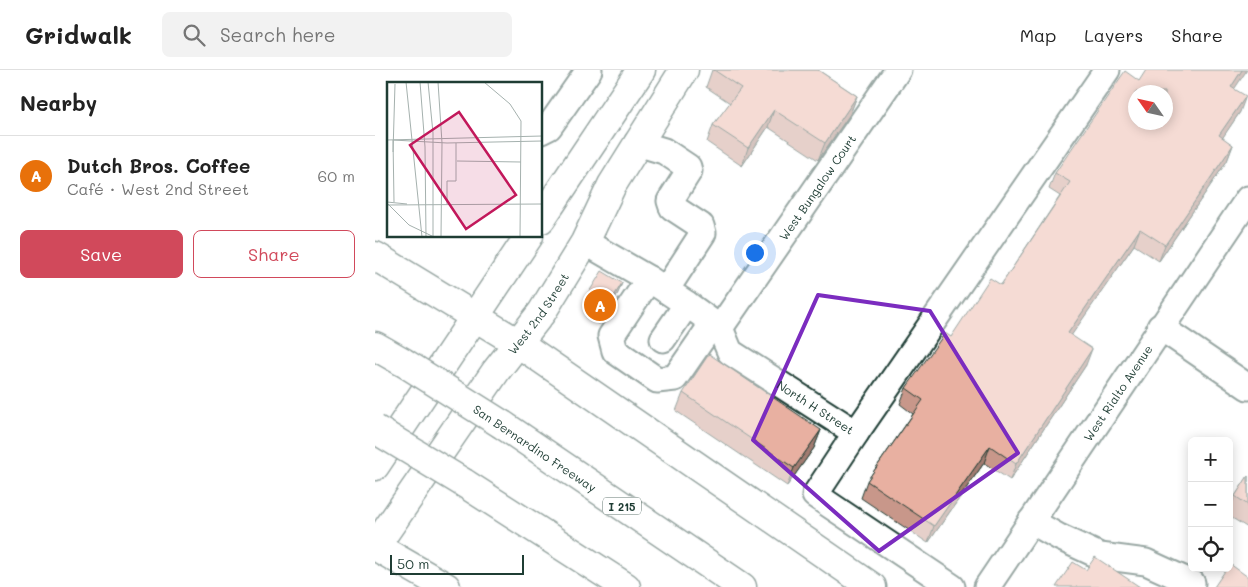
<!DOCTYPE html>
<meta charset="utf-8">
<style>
body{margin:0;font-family:Mali,sans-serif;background:#f2f2f2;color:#222}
.controls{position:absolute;right:15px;bottom:15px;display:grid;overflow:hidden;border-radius:8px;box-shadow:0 2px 12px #0003}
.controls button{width:45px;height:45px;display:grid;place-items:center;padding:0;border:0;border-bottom:1px solid #e0e0e0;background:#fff;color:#222;font:25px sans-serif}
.compass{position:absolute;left:753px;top:15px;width:45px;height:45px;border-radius:50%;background:#fff;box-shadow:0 2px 12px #0003;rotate:304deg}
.scale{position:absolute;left:15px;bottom:12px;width:134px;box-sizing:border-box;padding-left:5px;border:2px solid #1f3d34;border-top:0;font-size:14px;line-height:18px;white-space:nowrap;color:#1f3d34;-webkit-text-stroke:4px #fff;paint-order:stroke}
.you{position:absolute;left:379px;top:182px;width:18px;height:18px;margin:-12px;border:4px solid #fff;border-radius:50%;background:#1a73e8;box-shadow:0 0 0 8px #1a73e833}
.badge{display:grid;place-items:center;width:32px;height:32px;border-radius:50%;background:#d1495b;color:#fff;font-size:16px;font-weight:700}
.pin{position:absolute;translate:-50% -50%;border:2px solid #fff;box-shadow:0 1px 5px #0006}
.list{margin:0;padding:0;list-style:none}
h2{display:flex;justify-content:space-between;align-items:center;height:65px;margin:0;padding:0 20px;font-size:21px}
h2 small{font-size:16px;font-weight:400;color:#767676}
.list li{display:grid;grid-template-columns:32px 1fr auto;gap:15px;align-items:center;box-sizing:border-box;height:80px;padding:0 20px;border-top:1px solid #e0e0e0}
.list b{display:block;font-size:19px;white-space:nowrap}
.list p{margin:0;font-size:16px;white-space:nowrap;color:#767676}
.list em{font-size:16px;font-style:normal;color:#767676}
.actions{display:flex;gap:10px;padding:15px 20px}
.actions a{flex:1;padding:11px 0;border:1px solid #d1495b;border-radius:8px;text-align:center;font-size:18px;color:#d1495b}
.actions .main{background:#d1495b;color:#fff}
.icon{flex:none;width:28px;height:28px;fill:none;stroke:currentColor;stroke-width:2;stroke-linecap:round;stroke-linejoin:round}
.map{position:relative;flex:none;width:873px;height:517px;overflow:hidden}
header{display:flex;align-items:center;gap:30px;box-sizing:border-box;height:70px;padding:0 25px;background:#fff;border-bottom:1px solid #e0e0e0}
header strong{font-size:24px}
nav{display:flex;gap:28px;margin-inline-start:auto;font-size:18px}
.search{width:350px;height:45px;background:#f2f2f2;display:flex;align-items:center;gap:12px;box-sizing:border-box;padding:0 18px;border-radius:8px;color:#767676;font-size:19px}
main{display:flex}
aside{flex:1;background:#fff}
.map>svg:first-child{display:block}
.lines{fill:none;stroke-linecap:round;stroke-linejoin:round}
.minor-casing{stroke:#1f3d34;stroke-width:29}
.major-casing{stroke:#1f3d34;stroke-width:31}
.highway-casing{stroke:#1f3d34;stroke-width:31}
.minor{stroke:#fff;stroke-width:25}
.major{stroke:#fff;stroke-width:28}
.highway{stroke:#fff;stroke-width:28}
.highway-bridge-casing{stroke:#1f3d34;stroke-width:31;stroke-linecap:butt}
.highway-bridge{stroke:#fff;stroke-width:28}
.wall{fill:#c8978a;stroke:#1f3d34}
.shaded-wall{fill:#a27b71;stroke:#1f3d34}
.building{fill:#e8b0a1;stroke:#1f3d34;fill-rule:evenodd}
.marked{fill:none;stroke:#7b2cbf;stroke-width:4;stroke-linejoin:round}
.labels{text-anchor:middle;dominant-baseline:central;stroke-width:4;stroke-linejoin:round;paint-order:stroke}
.shield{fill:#fff;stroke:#627771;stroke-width:1}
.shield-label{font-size:11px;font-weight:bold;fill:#1f3d34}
.street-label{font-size:12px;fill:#1f3d34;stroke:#fff}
.inset-road{fill:none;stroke:#a5b1ae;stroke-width:1}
.view{fill:#c2185b;fill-opacity:0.15;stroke:#c2185b;stroke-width:2.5}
.inset-edge{fill:none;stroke:#1f3d34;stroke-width:2.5}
</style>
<header>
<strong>Gridwalk</strong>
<div class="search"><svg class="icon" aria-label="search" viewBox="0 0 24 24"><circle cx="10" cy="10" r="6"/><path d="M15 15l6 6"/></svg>Search here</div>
<nav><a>Map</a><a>Layers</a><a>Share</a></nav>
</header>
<main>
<aside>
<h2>Nearby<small></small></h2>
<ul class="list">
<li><span class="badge" style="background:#e8710a">A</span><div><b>Dutch Bros. Coffee</b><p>Café · West 2nd Street</p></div><em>60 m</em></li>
</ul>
<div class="actions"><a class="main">Save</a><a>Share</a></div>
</aside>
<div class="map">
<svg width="873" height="517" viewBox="0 0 873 517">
<rect width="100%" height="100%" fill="#fff"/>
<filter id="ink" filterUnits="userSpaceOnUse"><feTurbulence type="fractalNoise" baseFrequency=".02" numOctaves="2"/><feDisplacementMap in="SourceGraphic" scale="10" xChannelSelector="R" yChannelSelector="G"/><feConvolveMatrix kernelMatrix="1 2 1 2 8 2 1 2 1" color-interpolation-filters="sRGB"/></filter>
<g filter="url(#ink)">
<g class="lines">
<!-- minor casing -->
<g class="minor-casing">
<g id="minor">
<path d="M 166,61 L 174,57 L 214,0"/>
<path d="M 262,73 L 289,81 L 313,97 L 314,101 L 295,131 L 297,137 L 326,156 L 328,163 L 291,220"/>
<path id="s1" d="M 210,172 L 274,209 L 312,234 L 345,258 L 355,282 L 481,363 L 440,425 L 577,517"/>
<path d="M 274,209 L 236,266 L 240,281 L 282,310 L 300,308 L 338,253"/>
<path d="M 785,257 L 873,317"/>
<path id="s2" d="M 345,258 L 523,0"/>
<path d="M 288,269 L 312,234"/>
<path d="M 481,363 L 732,0"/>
<path d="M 656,451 L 684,467 L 725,486 L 771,492 L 817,513"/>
<path id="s3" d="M 612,517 L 873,129"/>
</g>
</g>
<!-- major casing -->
<g class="major-casing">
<g id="major">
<path d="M 166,149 L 266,0"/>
<path d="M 0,396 L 154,166"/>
<path id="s4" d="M 0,477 L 121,301 L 167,242 L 210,172 L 237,115 L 309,0"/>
</g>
</g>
<!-- highway casing -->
<g class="highway-casing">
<path id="highway" d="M 0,186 L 143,273 L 497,517
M 0,276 L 28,292
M 128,355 L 367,517
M 89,413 L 251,517
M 0,476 L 71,517"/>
</g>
<!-- minor -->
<use href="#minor" class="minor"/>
<!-- major -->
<use href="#major" class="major"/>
<!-- highway -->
<use href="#highway" class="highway"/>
<!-- highway-bridge casing -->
<g class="highway-bridge-casing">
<path id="highway-bridge" d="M 28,292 L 128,355
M 0,359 L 89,413"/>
</g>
<!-- highway-bridge -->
<use href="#highway-bridge" class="highway-bridge"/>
</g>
<!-- wall -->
<path class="wall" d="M 337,0 L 443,0 L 482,26 L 475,44 L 443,90 L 393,57 L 367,96 L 332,72 L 338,55 L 355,33 L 331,17 Z
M 764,11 L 860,19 L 865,42 L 847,68 L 858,75 L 852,91 L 784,191 L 759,175 L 696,265 L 711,295 L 635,410 L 609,393 L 553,473 L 486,428 L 492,411 L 538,344 L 525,334 L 531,318 L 576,267 L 626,215 L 685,126 L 674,119 L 680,103 Z
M 247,213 L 243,223 L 224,254 L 211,246 L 215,235 L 210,232 L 214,222 Z
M 308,323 L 446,360 L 439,378 L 412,416 L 301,341 Z
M 873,406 L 873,458 L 854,446 L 854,441 L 860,426 Z"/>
<!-- shaded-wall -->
<path class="shaded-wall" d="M 867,0 L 872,0 L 850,33 L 856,17 Z
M 482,26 L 475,44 L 443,90 L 450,73 Z
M 871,26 L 865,42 L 838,82 L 844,65 Z
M 399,40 L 393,57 L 367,96 L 373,78 Z
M 858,75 L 852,91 L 784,191 L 790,175 Z
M 765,159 L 759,175 L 687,279 L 693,263 Z
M 247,213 L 243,223 L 224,254 L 228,244 Z
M 717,279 L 711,295 L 635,410 L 641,394 Z
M 446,360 L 439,378 L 412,416 L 419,398 Z
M 615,376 L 609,393 L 553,473 L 559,456 Z"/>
<!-- building -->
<path class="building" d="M 339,0 L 443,0 L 482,26 L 450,73 L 399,40 L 373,78 L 338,55 L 366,18 Z
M 771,0 L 867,0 L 856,17 L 871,26 L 844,65 L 858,75 L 790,175 L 765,159 L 693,263 L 717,279 L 641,394 L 615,376 L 559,456 L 492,411 L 548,330 L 531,318 L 570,263 L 576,267 L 615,208 L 626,215 L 695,112 L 680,103 L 750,1 L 764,11 ZM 760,22 L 790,22 L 790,52 L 760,52 Z
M 227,201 L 247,213 L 228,244 L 214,235 L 220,226 L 214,222 Z
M 334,284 L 446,360 L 419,398 L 308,323 Z
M 873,406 L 873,435 L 860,426 Z
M 720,487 L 765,517 L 681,517 L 698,492 L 711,500 Z
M 855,494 L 873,507 L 873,517 L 839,517 L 852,498 L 854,498 Z"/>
</g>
<!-- marked area -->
<path d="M0 0H873V517H0ZM 443,225 L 555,241 L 643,383 L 504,481 L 378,370 Z" fill="#fff" fill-opacity=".55" fill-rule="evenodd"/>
<path class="marked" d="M 443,225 L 555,241 L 643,383 L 504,481 L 378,370 Z"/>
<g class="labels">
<!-- shield labels -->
<rect class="shield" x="228" y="427.5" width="38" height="17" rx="4"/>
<g class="shield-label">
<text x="247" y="436">I 215</text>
</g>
<!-- street labels -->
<g class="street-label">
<text stroke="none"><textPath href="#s2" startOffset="171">West Bungalow Court</textPath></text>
<text stroke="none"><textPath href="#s4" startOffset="285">West 2nd Street</textPath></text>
<text stroke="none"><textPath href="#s3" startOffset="234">West Rialto Avenue</textPath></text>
<text stroke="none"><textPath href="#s1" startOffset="288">North H Street</textPath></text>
<text transform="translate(160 378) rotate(34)">San Bernardino Freeway</text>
</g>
</g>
<!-- overview -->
<g transform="translate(12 12)">
<rect width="155" height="155" fill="#fff"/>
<path class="inset-road" d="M 19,0 L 35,155M 33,0 L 38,65 L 39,155M 41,0 L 46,51 L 46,155M 51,0 L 55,61 L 54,155M 97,0 L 123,22 L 134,39 L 133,155M 0,58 L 155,54M 6,58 L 7,120M 6,58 L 60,61 L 155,59M 6,70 L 8,2M 70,79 L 134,80M 0,120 L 20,122M 0,121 L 22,143 L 47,155M 60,122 L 60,99 L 69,99 L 69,61M 0,123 L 155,122"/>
<path class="view" d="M 72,30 L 129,113 L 79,147 L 23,63 Z"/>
<rect width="155" height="155" class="inset-edge"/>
</g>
</svg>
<div class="controls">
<button>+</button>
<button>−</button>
<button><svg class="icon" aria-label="locate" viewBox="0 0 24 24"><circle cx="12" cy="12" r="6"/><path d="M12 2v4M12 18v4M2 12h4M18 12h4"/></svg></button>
</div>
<svg class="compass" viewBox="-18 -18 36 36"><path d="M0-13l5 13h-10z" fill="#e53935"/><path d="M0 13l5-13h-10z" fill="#767676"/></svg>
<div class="scale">50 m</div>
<div class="you"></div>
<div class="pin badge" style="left:225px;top:235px;background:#e8710a">A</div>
</div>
</main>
